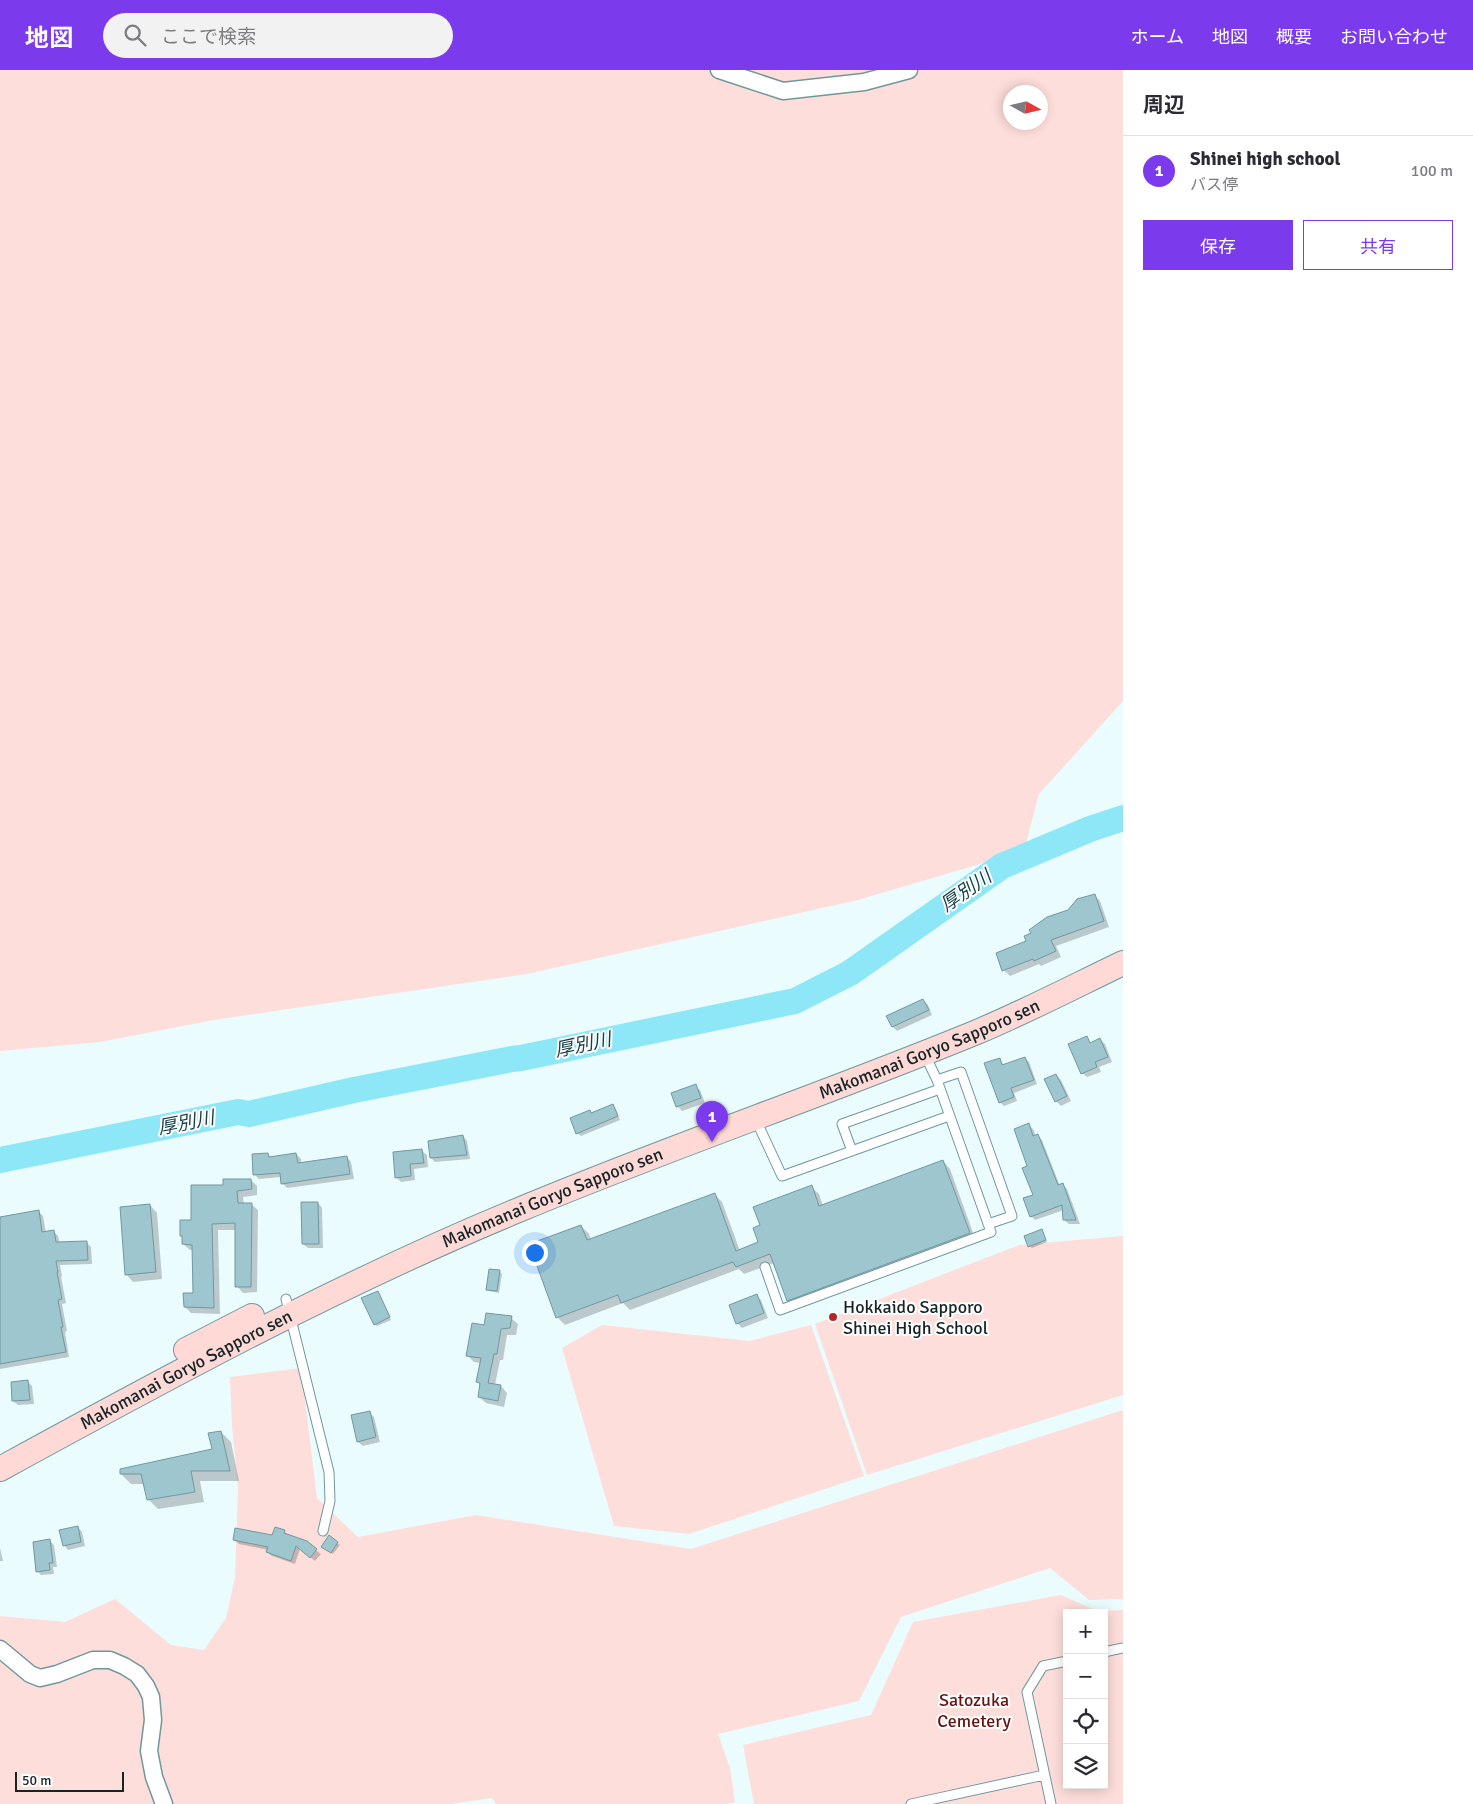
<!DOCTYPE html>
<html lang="ja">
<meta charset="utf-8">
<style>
body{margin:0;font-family:Signika,"Noto Sans JP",sans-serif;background:#f2f2f3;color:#2b2b33}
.controls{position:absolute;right:15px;bottom:15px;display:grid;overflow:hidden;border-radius:0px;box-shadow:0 2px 12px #0003}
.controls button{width:45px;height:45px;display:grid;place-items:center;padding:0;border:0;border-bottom:1px solid #e1e1e2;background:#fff;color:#2b2b33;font:25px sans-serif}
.compass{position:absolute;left:1003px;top:15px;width:45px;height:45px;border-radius:50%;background:#fff;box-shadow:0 2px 12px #0003;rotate:98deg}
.scale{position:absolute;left:15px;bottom:12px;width:109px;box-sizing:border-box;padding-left:5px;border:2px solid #142427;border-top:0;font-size:14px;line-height:18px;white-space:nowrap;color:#142427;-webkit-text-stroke:4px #fff;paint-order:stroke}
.you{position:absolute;left:534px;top:1182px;width:18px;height:18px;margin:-12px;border:4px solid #fff;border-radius:50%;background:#1a73e8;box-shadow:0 0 0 8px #1a73e833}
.badge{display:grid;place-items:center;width:32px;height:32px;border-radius:50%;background:#7c3aed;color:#fff;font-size:16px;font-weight:700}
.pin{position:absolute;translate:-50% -41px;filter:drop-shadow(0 1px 2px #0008)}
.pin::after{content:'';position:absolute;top:26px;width:18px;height:15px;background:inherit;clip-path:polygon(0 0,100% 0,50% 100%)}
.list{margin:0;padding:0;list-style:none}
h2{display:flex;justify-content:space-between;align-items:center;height:65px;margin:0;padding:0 20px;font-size:21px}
h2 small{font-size:16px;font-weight:400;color:#7c7c81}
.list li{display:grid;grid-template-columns:32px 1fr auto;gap:15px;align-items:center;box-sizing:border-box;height:70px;padding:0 20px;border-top:1px solid #e1e1e2}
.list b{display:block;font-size:19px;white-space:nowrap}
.list p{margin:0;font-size:16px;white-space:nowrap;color:#7c7c81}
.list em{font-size:16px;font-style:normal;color:#7c7c81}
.actions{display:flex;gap:10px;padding:15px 20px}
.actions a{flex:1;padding:11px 0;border:1px solid #7c3aed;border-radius:0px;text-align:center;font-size:18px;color:#7c3aed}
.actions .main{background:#7c3aed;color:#fff}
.icon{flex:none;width:28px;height:28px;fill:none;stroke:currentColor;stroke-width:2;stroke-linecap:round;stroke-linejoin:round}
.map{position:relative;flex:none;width:1123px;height:1734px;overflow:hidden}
header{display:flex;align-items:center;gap:30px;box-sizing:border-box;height:70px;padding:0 25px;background:#7c3aed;color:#fff}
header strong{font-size:24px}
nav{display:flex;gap:28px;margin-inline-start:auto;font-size:18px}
.search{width:350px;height:45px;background:#f2f2f3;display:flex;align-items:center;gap:12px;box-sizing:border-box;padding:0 18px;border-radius:28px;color:#7c7c81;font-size:19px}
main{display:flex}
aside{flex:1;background:#fff}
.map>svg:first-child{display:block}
.green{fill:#fededa;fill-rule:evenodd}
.shadow{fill:#0003}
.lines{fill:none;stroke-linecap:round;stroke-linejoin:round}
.river{stroke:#8de7f7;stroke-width:26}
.building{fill:#9ec6ce;stroke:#71989f}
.lane-casing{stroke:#70979e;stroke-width:11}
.street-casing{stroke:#70979e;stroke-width:19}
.secondary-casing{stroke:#70979e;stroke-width:26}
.lane{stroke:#fff;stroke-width:9}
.street{stroke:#fff;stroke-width:16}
.secondary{stroke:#ffd9d6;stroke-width:24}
.poi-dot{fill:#b62627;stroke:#fff;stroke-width:2}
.labels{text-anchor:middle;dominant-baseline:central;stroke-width:4;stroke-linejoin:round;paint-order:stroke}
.street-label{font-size:18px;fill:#142427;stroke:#fff}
.poi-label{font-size:18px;fill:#142427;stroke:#fff;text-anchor:start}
.park-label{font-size:18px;fill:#681313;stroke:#fff}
.water-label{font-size:19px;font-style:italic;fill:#174148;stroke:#fff}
</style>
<header>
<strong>地図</strong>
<div class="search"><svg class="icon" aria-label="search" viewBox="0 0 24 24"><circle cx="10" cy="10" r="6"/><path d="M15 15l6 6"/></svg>ここで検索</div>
<nav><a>ホーム</a><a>地図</a><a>概要</a><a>お問い合わせ</a></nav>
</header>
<main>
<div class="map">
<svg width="1123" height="1734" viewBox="0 0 1123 1734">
<rect width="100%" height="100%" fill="#ebfcff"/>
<!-- green -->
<path class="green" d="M 0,0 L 1123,0 L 1123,631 L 1039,724 L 1024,781 L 858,830 L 527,904 L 214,950 L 100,972 L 0,981 ZM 1011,22 L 1040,22 L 1040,52 L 1011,52 Z
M 1123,1166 L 1123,1325 L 867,1405 L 815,1254 L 1019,1175 Z
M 602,1255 L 750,1271 L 811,1255 L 864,1406 L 689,1464 L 614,1456 L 562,1278 Z
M 301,1298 L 317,1428 L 358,1467 L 476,1445 L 691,1479 L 1123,1340 L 1123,1529 L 1089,1530 L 1050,1498 L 901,1547 L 859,1631 L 718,1664 L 730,1698 L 735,1732 L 728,1734 L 496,1734 L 492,1728 L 450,1734 L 0,1734 L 0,1546 L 65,1552 L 115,1529 L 171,1575 L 204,1580 L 226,1548 L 235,1508 L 238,1419 L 232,1355 L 230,1307 Z
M 1061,1525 L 1097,1541 L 1123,1540 L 1123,1734 L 754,1734 L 743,1675 L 871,1645 L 913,1552 ZM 1067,1543 L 1104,1543 L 1104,1715 L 1067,1715 Z"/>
<!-- shadow -->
<path class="shadow" d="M 1094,825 L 1100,831 L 1109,857 L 1056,876 L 1061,887 L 1041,896 L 1039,894 L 1010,906 L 1004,900 L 1028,872 L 1032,864 Z
M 923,930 L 928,935 L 932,945 L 897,961 L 893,957 L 888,947 Z
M 1086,967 L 1091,973 L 1100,970 L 1105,974 L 1112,992 L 1099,997 L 1101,1002 L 1087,1007 L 1082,1003 Z
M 1025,988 L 1029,992 L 1037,1014 L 1014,1023 L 1017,1031 L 1004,1036 L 1000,1032 L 999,989 L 1005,996 Z
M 1056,1005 L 1061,1010 L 1071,1031 L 1061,1036 L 1056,1031 Z
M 695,1016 L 700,1020 L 705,1033 L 682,1041 L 677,1036 Z
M 613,1036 L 616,1039 L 620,1050 L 581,1066 L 577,1063 L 592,1044 Z
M 1028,1054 L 1033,1059 L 1036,1066 L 1038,1066 L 1042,1070 L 1060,1116 L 1063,1115 L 1067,1119 L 1080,1154 L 1069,1154 L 1064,1150 L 1064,1140 L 1035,1150 L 1031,1146 L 1034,1125 L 1029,1097 Z
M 463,1066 L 467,1071 L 470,1089 L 435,1092 L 431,1088 Z
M 422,1081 L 427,1085 L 428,1097 L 414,1099 L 415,1110 L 401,1112 L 396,1107 Z
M 268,1084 L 271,1088 L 296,1084 L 301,1089 L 301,1094 L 347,1087 L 351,1092 L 354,1109 L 287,1118 L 282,1113 L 281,1107 L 259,1109 L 254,1104 Z
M 943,1091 L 950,1099 L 976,1171 L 795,1237 L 788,1230 L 774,1193 L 744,1204 L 739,1199 L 630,1240 L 623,1233 L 565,1255 L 557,1247 L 581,1156 L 589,1164 L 591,1170 L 714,1124 L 722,1132 L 740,1181 L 760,1173 L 762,1156 L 811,1117 L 819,1124 L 823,1136 Z
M 251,1110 L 257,1116 L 257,1125 L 243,1127 L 244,1134 L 251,1134 L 258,1140 L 257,1222 L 243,1223 L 237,1216 L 236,1160 L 218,1160 L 220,1244 L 191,1243 L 185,1237 L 195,1224 L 194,1180 L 190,1180 L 183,1174 L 183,1167 L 181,1166 L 224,1117 Z
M 318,1133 L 322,1138 L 323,1178 L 308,1178 L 303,1174 Z
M 150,1135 L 157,1143 L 162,1209 L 133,1212 L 126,1204 Z
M 39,1142 L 43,1146 L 46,1163 L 54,1162 L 58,1166 L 60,1174 L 86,1172 L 91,1177 L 92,1194 L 60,1195 L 62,1206 L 61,1207 L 66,1233 L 62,1234 L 67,1261 L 65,1262 L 69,1287 L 0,1299 L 0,1148 Z
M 1042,1160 L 1047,1172 L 1032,1178 L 1030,1176 Z
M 490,1200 L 500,1202 L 502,1204 L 499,1223 L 489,1221 L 487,1219 Z
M 378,1222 L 391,1250 L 377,1256 L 375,1254 Z
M 757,1226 L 761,1230 L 768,1248 L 742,1258 L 737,1253 Z
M 511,1248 L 518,1254 L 516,1265 L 507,1265 L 503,1290 L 500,1290 L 495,1315 L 501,1316 L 507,1323 L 504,1337 L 486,1333 L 479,1327 L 481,1316 L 478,1312 L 481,1293 L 474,1292 L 468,1286 L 485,1257 Z
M 28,1312 L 32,1316 L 34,1334 L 18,1335 L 13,1331 Z
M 369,1342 L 374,1347 L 380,1372 L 363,1376 L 358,1372 L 352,1346 Z
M 221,1362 L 231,1372 L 239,1411 L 200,1411 L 204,1432 L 158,1439 L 148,1429 L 144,1414 L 131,1414 L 121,1404 L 213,1380 Z
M 78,1457 L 82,1462 L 85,1476 L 68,1480 L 64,1475 Z
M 276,1458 L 285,1462 L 289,1466 L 307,1473 L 321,1484 L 315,1491 L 300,1479 L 295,1494 L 272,1486 L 267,1482 L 268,1480 L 239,1474 L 234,1470 L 273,1466 Z
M 329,1467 L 340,1475 L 333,1484 L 325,1478 Z
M 50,1471 L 54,1475 L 57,1497 L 53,1497 L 54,1504 L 41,1505 L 37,1501 Z
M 0,1478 L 3,1491 L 0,1491 Z"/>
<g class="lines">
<!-- river -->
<path class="river" d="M 0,1090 L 238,1042 L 249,1044 L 354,1020 L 512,989 L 521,988 L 795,931 L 850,903 L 1002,796 L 1090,759 L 1123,748"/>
</g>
<!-- building -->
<path class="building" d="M 1095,824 L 1104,851 L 1051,870 L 1056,881 L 1034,891 L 1033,889 L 1002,901 L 996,883 L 1026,871 L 1024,866 L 1031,863 L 1029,860 L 1047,847 L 1068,840 L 1077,829 Z
M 923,929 L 929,940 L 892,957 L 886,946 Z
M 1087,966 L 1090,973 L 1100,968 L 1108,987 L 1095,992 L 1097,997 L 1081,1004 L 1068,974 Z
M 1025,987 L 1034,1010 L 1011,1018 L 1014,1027 L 999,1033 L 984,993 L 1000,988 L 1002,995 Z
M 1056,1004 L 1067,1026 L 1055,1032 L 1044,1009 Z
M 696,1014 L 701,1028 L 676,1037 L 671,1023 Z
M 613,1034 L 618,1046 L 576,1064 L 570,1048 L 590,1040 L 591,1043 Z
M 1029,1053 L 1033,1066 L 1038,1064 L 1058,1115 L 1063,1113 L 1076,1150 L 1063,1150 L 1062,1135 L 1030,1147 L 1023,1128 L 1033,1125 L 1022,1098 L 1027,1096 L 1014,1059 Z
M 463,1065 L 467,1085 L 430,1088 L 428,1071 Z
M 422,1079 L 424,1093 L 410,1094 L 411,1106 L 395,1108 L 393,1082 Z
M 268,1083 L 269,1087 L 296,1083 L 298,1093 L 347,1086 L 350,1104 L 281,1114 L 280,1103 L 253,1105 L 252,1084 Z
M 943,1090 L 970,1163 L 787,1231 L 770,1184 L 736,1197 L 733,1192 L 621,1233 L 618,1225 L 556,1248 L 529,1174 L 581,1155 L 587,1170 L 715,1123 L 736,1181 L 758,1172 L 753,1158 L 760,1155 L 753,1137 L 812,1115 L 819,1136 Z
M 223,1109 L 251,1109 L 252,1119 L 237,1121 L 238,1133 L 252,1133 L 251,1217 L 235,1217 L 235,1153 L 212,1154 L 214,1238 L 184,1237 L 183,1223 L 193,1223 L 192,1175 L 182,1174 L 182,1166 L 180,1166 L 180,1150 L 191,1150 L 191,1115 L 223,1115 Z
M 301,1132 L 318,1132 L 319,1174 L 302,1174 Z
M 150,1134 L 156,1202 L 125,1205 L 120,1137 Z
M 39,1140 L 42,1162 L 54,1160 L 56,1172 L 87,1171 L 88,1190 L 56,1191 L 58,1202 L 57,1202 L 62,1229 L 58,1230 L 63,1257 L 61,1257 L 66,1282 L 0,1294 L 0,1147 Z
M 1042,1159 L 1046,1170 L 1028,1177 L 1024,1166 Z
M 489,1199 L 500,1200 L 497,1221 L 486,1220 Z
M 378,1221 L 390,1247 L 374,1255 L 361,1228 Z
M 757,1224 L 764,1243 L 736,1254 L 729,1235 Z
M 486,1243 L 512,1246 L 510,1258 L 501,1259 L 497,1284 L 494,1284 L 488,1313 L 501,1315 L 498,1331 L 478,1327 L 480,1313 L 476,1312 L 481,1288 L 466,1286 L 472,1253 L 484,1255 Z
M 28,1310 L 30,1330 L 12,1331 L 11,1312 Z
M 370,1341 L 376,1367 L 357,1372 L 351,1345 Z
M 221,1361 L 230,1401 L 191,1401 L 195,1422 L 147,1430 L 141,1404 L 120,1404 L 120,1399 L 212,1379 L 208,1363 Z
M 78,1456 L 81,1472 L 63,1476 L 59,1460 Z
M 275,1457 L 285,1460 L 284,1463 L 307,1471 L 317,1479 L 310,1488 L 296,1476 L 291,1491 L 266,1482 L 268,1477 L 233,1470 L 235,1458 L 272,1465 Z
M 329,1465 L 338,1472 L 331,1483 L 321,1477 Z
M 50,1469 L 53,1493 L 49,1493 L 50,1500 L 36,1502 L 33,1472 Z"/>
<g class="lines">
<!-- lane casing -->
<g class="lane-casing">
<path id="lane" d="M 937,1010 L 961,1002 L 1012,1146 L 988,1154
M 755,1048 L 782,1106 L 949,1046
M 852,1081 L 842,1054 L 940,1019
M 765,1197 L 780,1240 L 991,1162 L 937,1010 L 925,985
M 286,1229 L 329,1402 L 330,1431 L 323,1461
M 1104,1582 L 1123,1578
M 911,1734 L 1044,1705
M 1051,1734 L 1027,1622 L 1043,1596 L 1067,1591"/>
</g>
<!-- street casing -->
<g class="street-casing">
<path id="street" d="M 719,0 L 783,21 L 864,12 L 909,0
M 0,1579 L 30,1604 L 40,1608 L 57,1604 L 93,1590 L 110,1590 L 124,1596 L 137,1604 L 146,1616 L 151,1627 L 153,1650 L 149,1681 L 154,1707 L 164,1734"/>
</g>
<!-- secondary casing -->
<g class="secondary-casing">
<g id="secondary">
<path d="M 186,1280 L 252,1246"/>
<path id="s1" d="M 0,1399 C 170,1306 341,1213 521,1139 C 672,1076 826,1024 977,962 C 1027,941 1075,916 1123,893"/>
</g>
</g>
<!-- lane -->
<use href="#lane" class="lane"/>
<!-- street -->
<use href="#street" class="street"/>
<!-- secondary -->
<use href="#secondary" class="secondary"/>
</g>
<!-- markers -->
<circle class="poi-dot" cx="833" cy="1247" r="5"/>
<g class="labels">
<!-- street labels -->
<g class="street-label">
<text stroke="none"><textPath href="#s1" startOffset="1021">Makomanai Goryo Sapporo sen</textPath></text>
<text stroke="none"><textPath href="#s1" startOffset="616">Makomanai Goryo Sapporo sen</textPath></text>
<text stroke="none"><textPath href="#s1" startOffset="211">Makomanai Goryo Sapporo sen</textPath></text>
</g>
<!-- poi labels -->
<g class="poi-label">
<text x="843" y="1237">Hokkaido Sapporo<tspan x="843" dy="21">Shinei High School</tspan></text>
</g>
<!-- park labels -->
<g class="park-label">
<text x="974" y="1630">Satozuka<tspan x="974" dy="21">Cemetery</tspan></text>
</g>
<!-- water labels -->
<g class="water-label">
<text transform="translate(966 821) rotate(-35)">厚別川</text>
<text transform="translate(583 975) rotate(-12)">厚別川</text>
<text transform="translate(186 1053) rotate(-11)">厚別川</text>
</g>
</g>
</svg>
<div class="controls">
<button>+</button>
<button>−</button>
<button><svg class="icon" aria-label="locate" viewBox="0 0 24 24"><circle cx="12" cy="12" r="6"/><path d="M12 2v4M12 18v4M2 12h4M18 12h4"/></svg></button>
<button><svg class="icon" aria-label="layers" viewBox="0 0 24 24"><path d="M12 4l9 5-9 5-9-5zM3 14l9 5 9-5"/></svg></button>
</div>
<svg class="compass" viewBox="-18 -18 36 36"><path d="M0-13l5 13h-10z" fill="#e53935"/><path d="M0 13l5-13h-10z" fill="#7c7c81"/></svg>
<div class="scale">50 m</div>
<div class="you"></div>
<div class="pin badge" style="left:712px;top:1072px">1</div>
</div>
<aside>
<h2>周辺<small></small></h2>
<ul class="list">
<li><span class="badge">1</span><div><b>Shinei high school</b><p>バス停</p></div><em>100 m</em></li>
</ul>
<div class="actions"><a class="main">保存</a><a>共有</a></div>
</aside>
</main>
